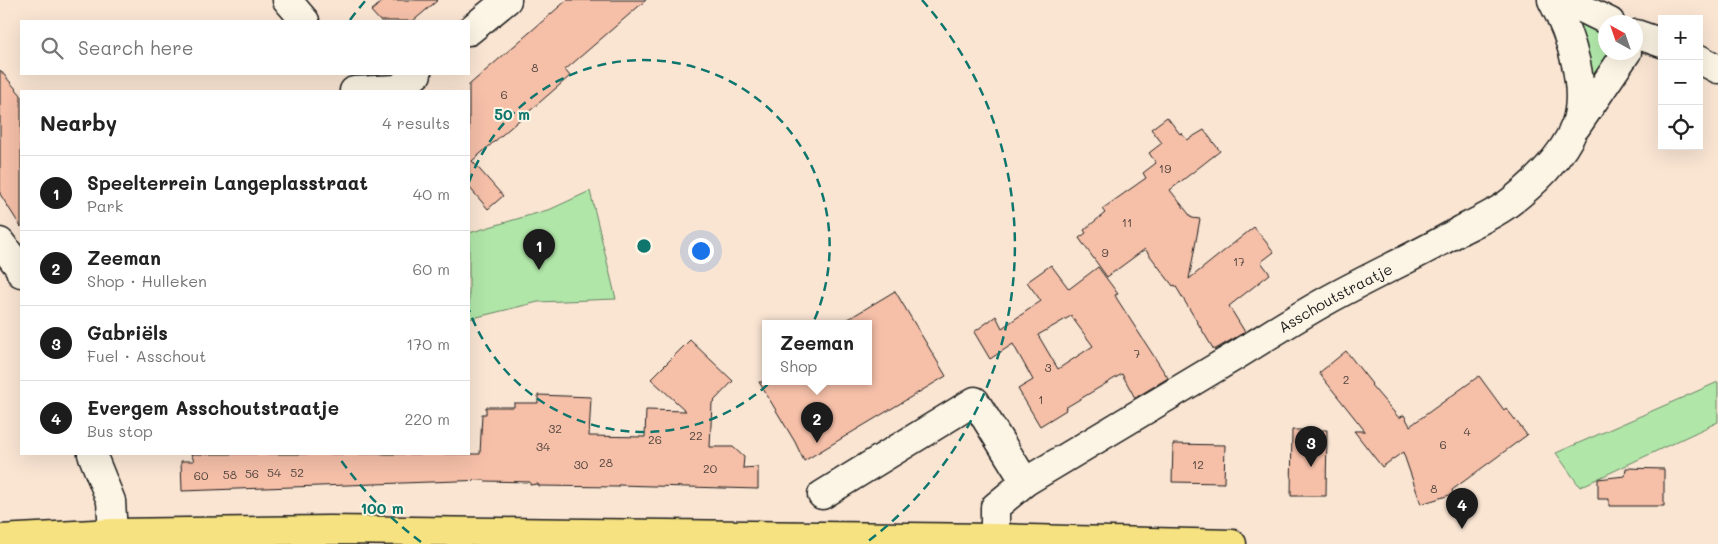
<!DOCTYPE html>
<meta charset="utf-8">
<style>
body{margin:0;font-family:Mali,sans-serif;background:#f2f2f2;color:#222}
.controls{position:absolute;right:15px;top:15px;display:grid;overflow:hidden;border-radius:0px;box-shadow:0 5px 20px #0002}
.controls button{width:45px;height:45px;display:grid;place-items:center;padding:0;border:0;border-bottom:1px solid #e0e0e0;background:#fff;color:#222;font:25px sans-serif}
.compass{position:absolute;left:1598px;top:15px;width:45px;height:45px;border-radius:50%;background:#fff;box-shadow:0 5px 20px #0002;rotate:320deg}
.you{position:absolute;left:700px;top:250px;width:18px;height:18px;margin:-12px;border:4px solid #fff;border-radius:50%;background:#1a73e8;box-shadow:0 0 0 8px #1a73e833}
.badge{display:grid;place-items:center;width:32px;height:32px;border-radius:50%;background:#1c1c1c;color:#fff;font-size:16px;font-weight:700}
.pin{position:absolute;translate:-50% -41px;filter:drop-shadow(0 1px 2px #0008)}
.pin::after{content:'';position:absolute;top:26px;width:18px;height:15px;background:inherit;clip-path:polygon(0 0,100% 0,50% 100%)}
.popup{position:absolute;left:762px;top:320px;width:110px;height:65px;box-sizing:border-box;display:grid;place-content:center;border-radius:0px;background:#fff;filter:drop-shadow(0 1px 4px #0005);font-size:16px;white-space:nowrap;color:#767676}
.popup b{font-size:19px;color:#222}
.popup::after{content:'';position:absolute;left:50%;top:100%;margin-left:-10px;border:10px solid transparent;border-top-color:#fff}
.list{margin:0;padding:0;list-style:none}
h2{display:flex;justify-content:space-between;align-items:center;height:65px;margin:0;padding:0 20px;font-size:21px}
h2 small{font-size:16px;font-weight:400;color:#767676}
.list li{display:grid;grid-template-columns:32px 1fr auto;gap:15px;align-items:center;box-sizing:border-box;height:75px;padding:0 20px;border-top:1px solid #e0e0e0}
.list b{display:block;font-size:19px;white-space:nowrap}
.list p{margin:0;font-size:16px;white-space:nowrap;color:#767676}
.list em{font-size:16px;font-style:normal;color:#767676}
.icon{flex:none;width:28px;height:28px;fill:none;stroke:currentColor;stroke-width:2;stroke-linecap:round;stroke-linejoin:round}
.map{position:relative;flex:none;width:1718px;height:544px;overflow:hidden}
.search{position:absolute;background:#fff;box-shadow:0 5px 20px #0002;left:20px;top:20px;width:450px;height:55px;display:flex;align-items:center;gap:12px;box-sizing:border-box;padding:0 18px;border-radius:0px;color:#767676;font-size:19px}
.panel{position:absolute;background:#fff;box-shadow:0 5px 20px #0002;left:20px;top:90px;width:450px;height:365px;border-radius:0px}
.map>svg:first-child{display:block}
.green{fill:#b0e6a8;stroke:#668162}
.building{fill:#f5bfa8;stroke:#1c1c1c;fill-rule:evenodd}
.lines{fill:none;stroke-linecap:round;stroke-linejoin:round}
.minor-casing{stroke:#1c1c1c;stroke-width:31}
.major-casing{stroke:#1c1c1c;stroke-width:31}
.minor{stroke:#fcf5e5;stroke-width:28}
.major{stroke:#f6e281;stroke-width:28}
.ring{fill:none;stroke:#0f766e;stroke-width:2.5;stroke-dasharray:9 6}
.labels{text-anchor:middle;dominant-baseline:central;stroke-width:4;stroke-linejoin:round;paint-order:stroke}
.number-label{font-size:12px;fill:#52453f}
.street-label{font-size:15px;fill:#1c1c1c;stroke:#fcf5e5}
.centre{fill:#0f766e;stroke:#fcf5e5;stroke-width:2.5}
.ring-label{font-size:15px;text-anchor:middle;font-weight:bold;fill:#0f766e;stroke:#fcf5e5;stroke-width:4;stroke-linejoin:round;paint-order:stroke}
</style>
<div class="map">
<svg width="1718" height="544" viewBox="0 0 1718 544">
<rect width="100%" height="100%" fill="#fae5d3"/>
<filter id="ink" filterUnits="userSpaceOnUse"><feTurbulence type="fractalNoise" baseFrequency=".02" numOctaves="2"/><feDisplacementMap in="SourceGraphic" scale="10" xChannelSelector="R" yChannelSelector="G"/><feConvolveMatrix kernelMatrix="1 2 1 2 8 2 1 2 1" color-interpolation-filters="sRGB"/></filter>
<g filter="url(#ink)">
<!-- green -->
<path class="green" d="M 1580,20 C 1599,30 1605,28 1606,52 L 1608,53 L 1592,78 L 1588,78 L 1576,21 Z
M 590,191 L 616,299 L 538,302 L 469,319 L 469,233 L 551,209 Z
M 1718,382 L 1718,422 L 1580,487 L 1556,453 Z"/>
<!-- building -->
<path class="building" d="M 384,0 L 438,0 L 413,21 L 380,21 L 371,11 Z
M 567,0 L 646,0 L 565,70 L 570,76 L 472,161 L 503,196 L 488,209 L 469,187 L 469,85 Z
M 0,70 L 21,95 L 21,227 L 0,194 Z
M 1167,117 L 1180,134 L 1181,133 L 1187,140 L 1204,130 L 1220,151 L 1170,190 L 1192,218 L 1200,219 L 1189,279 L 1254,227 L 1274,252 L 1261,262 L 1270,274 L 1229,306 L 1245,332 L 1214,350 L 1175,285 L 1173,286 L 1145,249 L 1107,277 L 1079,238 L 1086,233 L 1084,230 L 1105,213 L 1102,209 L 1146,178 L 1143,173 L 1156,163 L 1149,153 L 1162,143 L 1151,129 Z
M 1051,265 L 1069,289 L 1098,267 L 1118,294 L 1115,295 L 1117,299 L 1168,378 L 1135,398 L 1122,374 L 1065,408 L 1066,410 L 1040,426 L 1018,389 L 1033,380 L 1013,344 L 990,359 L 974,332 L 996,316 L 1002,328 L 1041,301 L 1027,282 ZM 1071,316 L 1093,346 L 1058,369 L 1038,335 Z
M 895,291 L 946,376 L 804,461 L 795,442 L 759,382 L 868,382 L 868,324 L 840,324 Z
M 690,340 L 733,381 L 712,403 L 710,447 L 733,447 L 744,457 L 743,468 L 758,467 L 758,489 L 618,485 L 618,487 L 539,486 L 538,484 L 530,485 L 530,482 L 485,481 L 485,480 L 182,491 L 181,461 L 194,461 L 191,454 L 480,454 L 482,414 L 486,414 L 486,407 L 514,407 L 514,403 L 538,403 L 538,395 L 591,397 L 589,436 L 645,437 L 646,410 L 686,411 L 651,379 Z
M 1346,351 L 1372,384 L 1371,385 L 1399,418 L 1404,415 L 1410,426 L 1479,376 L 1504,410 L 1506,408 L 1527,435 L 1452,490 L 1453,494 L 1421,504 L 1403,452 L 1382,467 L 1354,431 L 1365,431 L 1319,373 Z
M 1292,430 L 1327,430 L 1326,496 L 1291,496 Z
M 1173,444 L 1225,445 L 1224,483 L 1172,482 Z
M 1626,468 L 1664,469 L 1664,506 L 1609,506 L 1609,499 L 1598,499 L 1598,479 L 1625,476 Z"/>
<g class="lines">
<!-- minor casing -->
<g class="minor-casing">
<g id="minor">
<path d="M 287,0 L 305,21"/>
<path d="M 1565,0 L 1610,22"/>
<path d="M 469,31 L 507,0"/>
<path d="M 1636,34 L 1662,43"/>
<path d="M 1699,59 L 1718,69"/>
<path d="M 354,91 L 398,89 L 417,74"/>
<path d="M 1576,127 L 1627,52"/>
<path d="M 0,242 L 19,267 L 21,273"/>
<path d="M 92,454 L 111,501 L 113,533"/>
<path d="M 822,495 L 975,401 L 1025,482"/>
<path id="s1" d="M 995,538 L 995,507 L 1025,482 C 1093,442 1160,401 1227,361 C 1260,341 1292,320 1326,301 C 1371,276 1418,255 1463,229 C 1477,222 1492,215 1505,206 C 1531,187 1563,157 1575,126 C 1589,89 1570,33 1552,0"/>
</g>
</g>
<!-- major casing -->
<g class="major-casing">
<path id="major" d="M 0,539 L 113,533 L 329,530 L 995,538 L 1232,544"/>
</g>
<!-- minor -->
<use href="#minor" class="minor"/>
<!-- major -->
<use href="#major" class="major"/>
</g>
</g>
<!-- distance rings -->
<g class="ring">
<path d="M469 182A186 186 0 1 1 469 310"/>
<path d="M421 542A371 371 0 0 1 338 456M350 20A371 371 0 0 1 366 0M922 0A371 371 0 0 1 867 542"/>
</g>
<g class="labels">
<!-- number labels -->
<g class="number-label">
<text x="535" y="67">8</text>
<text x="504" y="94">6</text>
<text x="1165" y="168">19</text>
<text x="1127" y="222">11</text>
<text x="1105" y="252">9</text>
<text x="1239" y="261">17</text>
<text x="1137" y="353">7</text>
<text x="1048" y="367">3</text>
<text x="1346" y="379">2</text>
<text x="1041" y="399">1</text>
<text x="555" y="428">32</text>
<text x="1467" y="431">4</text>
<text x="696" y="435">22</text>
<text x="655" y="439">26</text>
<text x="1443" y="444">6</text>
<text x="543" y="446">34</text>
<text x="606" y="462">28</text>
<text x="581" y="464">30</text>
<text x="1198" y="464">12</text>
<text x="710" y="468">20</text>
<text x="274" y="472">54</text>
<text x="297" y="472">52</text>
<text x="252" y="473">56</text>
<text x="230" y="474">58</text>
<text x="201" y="475">60</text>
<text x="1434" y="488">8</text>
</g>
<!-- street labels -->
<g class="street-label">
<text stroke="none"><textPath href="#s1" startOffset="431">Asschoutstraatje</textPath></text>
</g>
</g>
<circle cx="644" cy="246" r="8" class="centre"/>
<g class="ring-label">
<text x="512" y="120">50 m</text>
<text x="382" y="514">100 m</text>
</g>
</svg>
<div class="controls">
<button>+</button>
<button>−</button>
<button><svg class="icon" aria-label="locate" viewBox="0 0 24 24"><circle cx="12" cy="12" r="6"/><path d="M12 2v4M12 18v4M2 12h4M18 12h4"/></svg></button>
</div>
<svg class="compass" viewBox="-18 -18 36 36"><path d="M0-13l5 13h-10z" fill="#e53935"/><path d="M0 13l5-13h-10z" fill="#767676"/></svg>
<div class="you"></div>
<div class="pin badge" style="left:539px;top:270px">1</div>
<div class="pin badge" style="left:817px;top:443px">2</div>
<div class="popup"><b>Zeeman</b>Shop</div>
<div class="pin badge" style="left:1311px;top:467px">3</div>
<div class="pin badge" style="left:1462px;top:529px">4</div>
<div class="search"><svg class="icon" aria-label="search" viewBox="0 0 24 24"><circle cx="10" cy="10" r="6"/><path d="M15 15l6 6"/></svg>Search here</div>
<section class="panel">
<h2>Nearby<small>4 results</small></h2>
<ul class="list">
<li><span class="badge">1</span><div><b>Speelterrein Langeplasstraat</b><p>Park</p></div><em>40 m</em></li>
<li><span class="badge">2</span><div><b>Zeeman</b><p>Shop · Hulleken</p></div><em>60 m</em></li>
<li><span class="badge">3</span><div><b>Gabriëls</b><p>Fuel · Asschout</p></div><em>170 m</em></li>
<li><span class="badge">4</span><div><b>Evergem Asschoutstraatje</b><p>Bus stop</p></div><em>220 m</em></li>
</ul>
</section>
</div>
